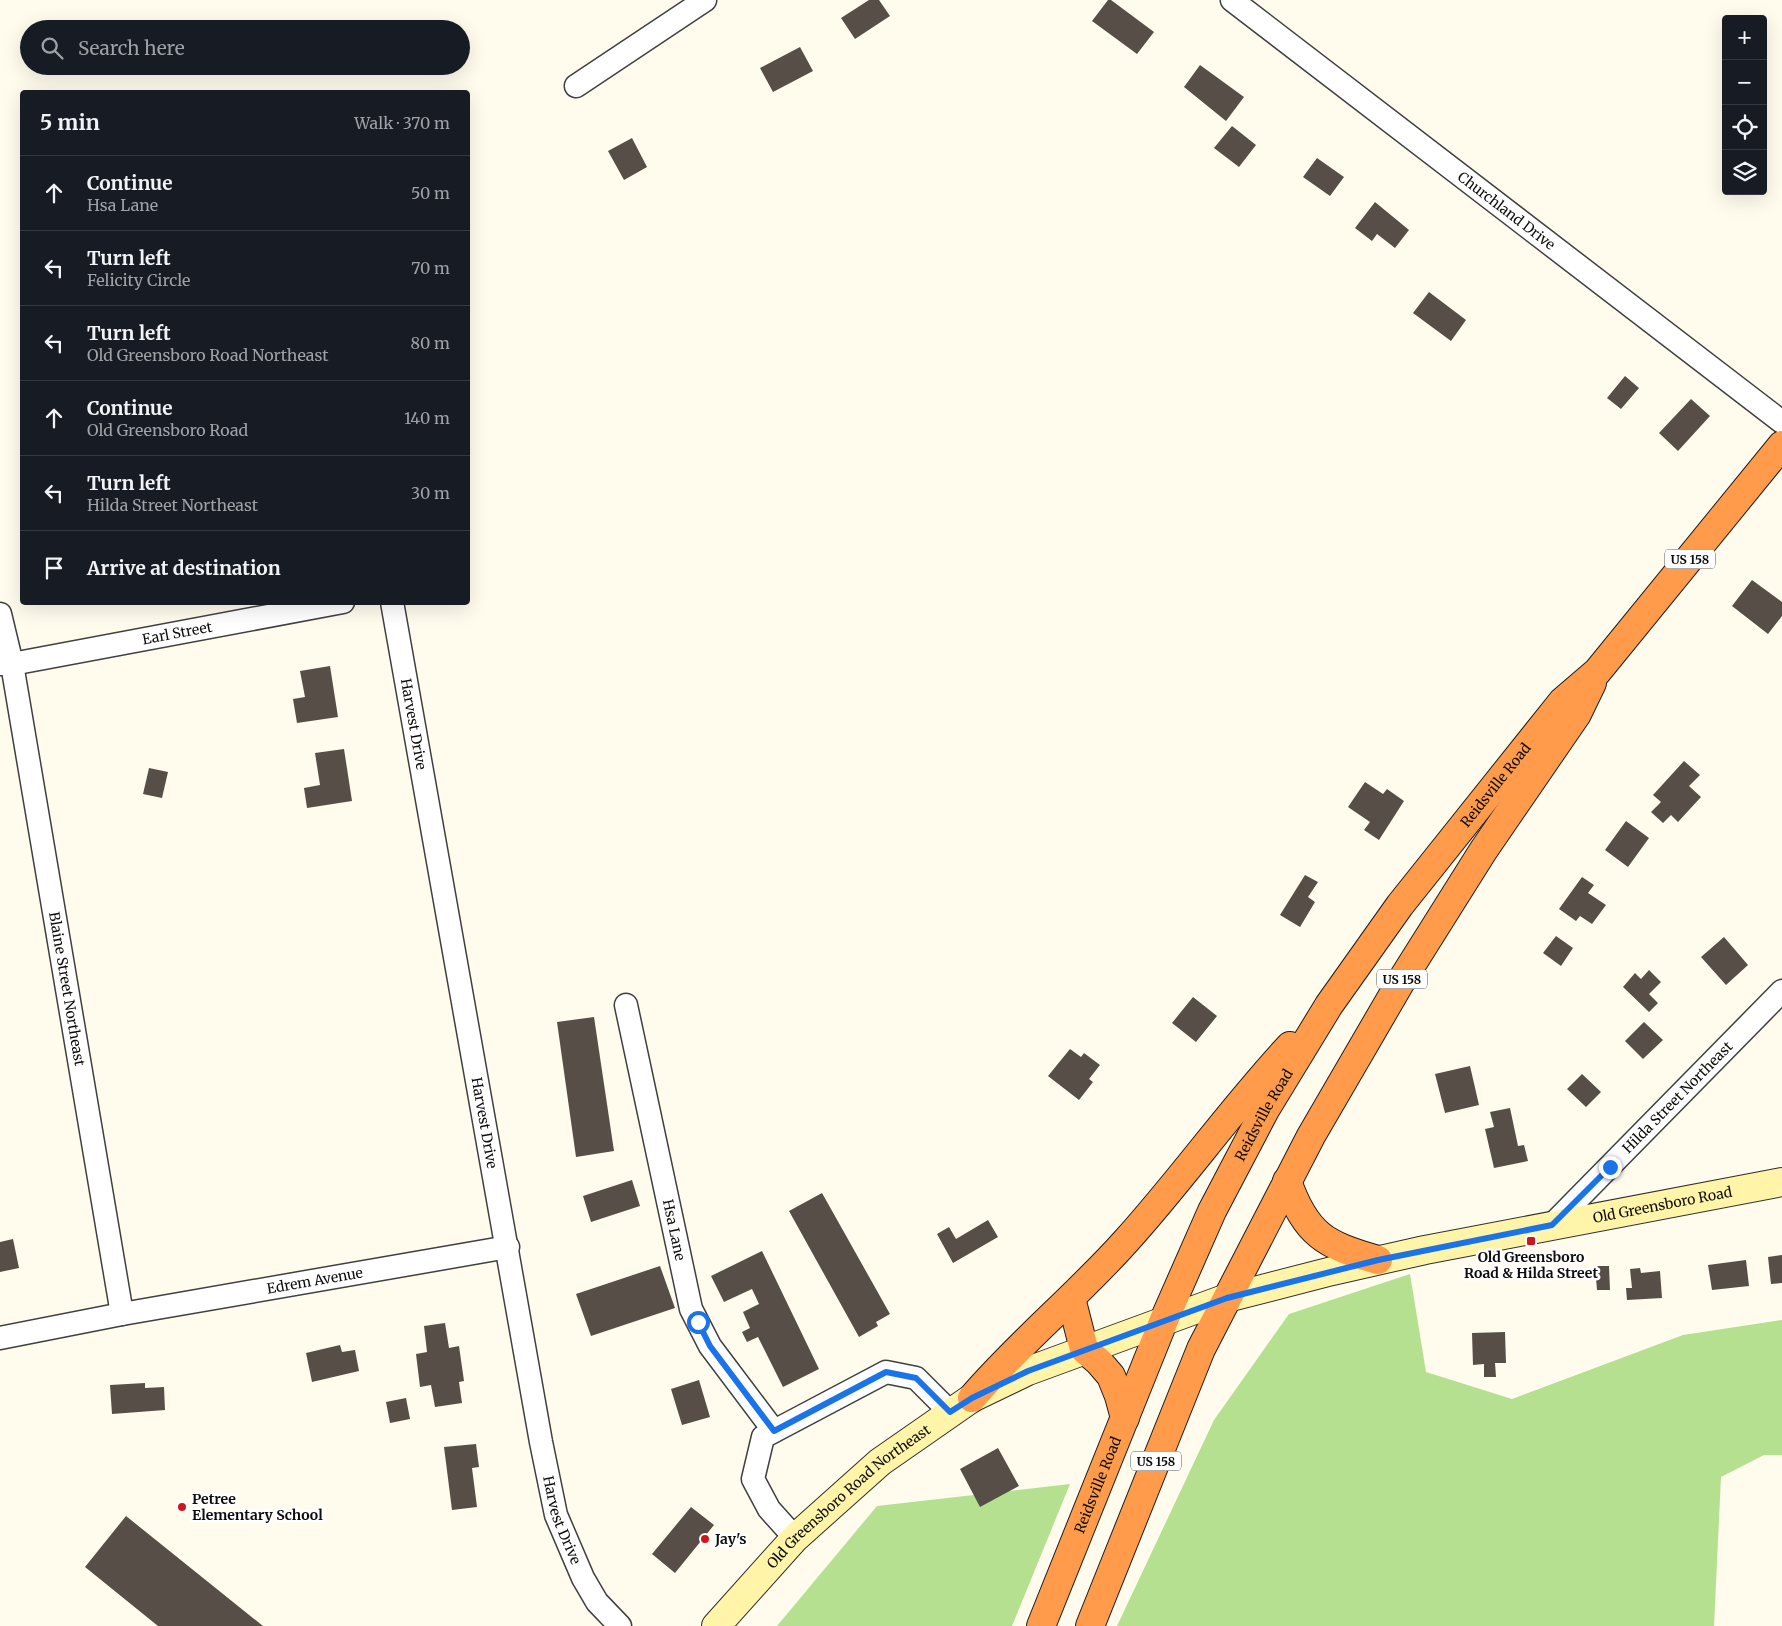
<!DOCTYPE html>
<meta charset="utf-8">
<style>
body{margin:0;font-family:Merriweather,serif;background:#20242c;color:#f1f3f6}
.controls{position:absolute;right:15px;top:15px;display:grid;overflow:hidden;border-radius:5px;box-shadow:0 5px 20px #0002}
.controls button{width:45px;height:45px;display:grid;place-items:center;padding:0;border:0;border-bottom:1px solid #363941;background:#171b24;color:#f1f3f6;font:25px sans-serif}
.stop{position:absolute;width:15px;height:15px;margin:-11px;border:4px solid #1a73e8;border-radius:50%;background:#fff}
.stop.end{background:#1a73e8;border-color:#fff;box-shadow:0 1px 5px #0008}
.list{margin:0;padding:0;list-style:none}
h2{display:flex;justify-content:space-between;align-items:center;height:65px;margin:0;padding:0 20px;font-size:21px}
h2 small{font-size:16px;font-weight:400;color:#9ea1a6}
.list li{display:grid;grid-template-columns:32px 1fr auto;gap:15px;align-items:center;box-sizing:border-box;height:75px;padding:0 20px;border-top:1px solid #363941}
.list b{display:block;font-size:19px;white-space:nowrap}
.list p{margin:0;font-size:16px;white-space:nowrap;color:#9ea1a6}
.list em{font-size:16px;font-style:normal;color:#9ea1a6}
.icon{flex:none;width:28px;height:28px;fill:none;stroke:currentColor;stroke-width:2;stroke-linecap:round;stroke-linejoin:round}
.map{position:relative;flex:none;width:1782px;height:1626px;overflow:hidden}
.search{position:absolute;background:#171b24;box-shadow:0 5px 20px #0002;left:20px;top:20px;width:450px;height:55px;display:flex;align-items:center;gap:12px;box-sizing:border-box;padding:0 18px;border-radius:28px;color:#9ea1a6;font-size:19px}
.panel{position:absolute;background:#171b24;box-shadow:0 5px 20px #0002;left:20px;top:90px;width:450px;height:515px;border-radius:5px}
.map>svg:first-child{display:block}
.forest{fill:#b5e090}
.building{fill:#574e48}
.lines{fill:none;stroke-linecap:round;stroke-linejoin:round}
.street-casing{stroke:#404040;stroke-width:25}
.secondary-casing{stroke:#2f2f2f;stroke-width:30}
.highway-casing{stroke:#1e1e1e;stroke-width:30}
.street{stroke:#fff;stroke-width:22}
.secondary{stroke:#fff4a8;stroke-width:28}
.highway{stroke:#ff9b4b;stroke-width:28}
.route{stroke:#1a73e8;stroke-width:6}
.poi-dot{fill:#cc1721;stroke:#fff;stroke-width:2}
.labels{text-anchor:middle;dominant-baseline:central;stroke-width:5;stroke-linejoin:round;paint-order:stroke}
.shield{fill:#fff;stroke:#565656;stroke-width:1}
.shield-label{font-size:12px;font-weight:bold;fill:#0d0d0d}
.street-label{font-size:14px;fill:#0d0d0d;stroke:#fff}
.poi-label{font-size:14px;font-weight:bold;fill:#0d0d0d;stroke:#fff;text-anchor:start}
</style>
<div class="map">
<svg width="1782" height="1626" viewBox="0 0 1782 1626">
<rect width="100%" height="100%" fill="#fffbed"/>
<!-- forest -->
<path class="forest" d="M 1410,1274 L 1426,1372 L 1512,1399 L 1683,1335 L 1782,1320 L 1782,1455 L 1764,1455 L 1721,1477 L 1714,1626 L 1117,1626 L 1214,1420 L 1289,1314 Z
M 1070,1484 L 1012,1626 L 777,1626 L 877,1506 Z"/>
<!-- building -->
<path class="building" d="M 869,0 L 879,0 L 890,16 L 855,39 L 841,18 Z
M 1108,0 L 1111,0 L 1154,32 L 1137,54 L 1092,21 Z
M 800,47 L 813,71 L 773,92 L 760,68 Z
M 1200,65 L 1244,97 L 1226,121 L 1184,87 Z
M 1232,126 L 1256,145 L 1239,167 L 1214,148 Z
M 632,138 L 647,167 L 624,180 L 608,151 Z
M 1317,158 L 1344,177 L 1330,196 L 1303,177 Z
M 1375,202 L 1409,230 L 1395,248 L 1377,234 L 1372,241 L 1355,228 Z
M 1429,292 L 1466,320 L 1451,341 L 1413,313 Z
M 1625,376 L 1639,388 L 1621,409 L 1607,398 Z
M 1691,399 L 1710,416 L 1678,451 L 1659,433 Z
M 1752,580 L 1782,602 L 1782,616 L 1768,634 L 1732,606 Z
M 330,666 L 338,717 L 297,723 L 293,699 L 305,697 L 300,671 Z
M 344,749 L 352,801 L 307,808 L 304,788 L 320,785 L 315,753 Z
M 1684,761 L 1700,775 L 1689,786 L 1701,797 L 1678,822 L 1671,815 L 1663,823 L 1651,812 L 1661,802 L 1653,795 Z
M 149,768 L 168,772 L 162,798 L 143,794 Z
M 1365,782 L 1383,794 L 1387,789 L 1404,801 L 1379,840 L 1364,830 L 1370,822 L 1348,807 Z
M 1626,821 L 1649,838 L 1628,867 L 1605,850 Z
M 1305,875 L 1318,882 L 1308,897 L 1315,902 L 1300,927 L 1280,915 Z
M 1582,877 L 1594,885 L 1588,893 L 1606,905 L 1592,924 L 1580,916 L 1576,921 L 1559,909 Z
M 1556,936 L 1573,948 L 1561,966 L 1543,953 Z
M 1724,937 L 1748,965 L 1726,985 L 1701,957 Z
M 1649,970 L 1661,982 L 1649,994 L 1658,1003 L 1649,1012 L 1623,987 L 1635,973 L 1641,979 Z
M 1193,997 L 1217,1016 L 1196,1042 L 1172,1023 Z
M 594,1017 L 614,1151 L 576,1157 L 557,1022 Z
M 1644,1022 L 1663,1040 L 1643,1059 L 1625,1041 Z
M 1070,1049 L 1081,1057 L 1084,1053 L 1100,1065 L 1089,1079 L 1093,1082 L 1079,1100 L 1048,1076 Z
M 1470,1066 L 1479,1105 L 1445,1113 L 1435,1074 Z
M 1582,1074 L 1601,1092 L 1586,1107 L 1567,1089 Z
M 1510,1108 L 1518,1146 L 1524,1145 L 1528,1161 L 1494,1168 L 1485,1129 L 1494,1127 L 1490,1112 Z
M 632,1180 L 640,1206 L 591,1222 L 583,1196 Z
M 822,1193 L 890,1314 L 876,1322 L 878,1326 L 859,1337 L 789,1211 Z
M 988,1220 L 998,1237 L 953,1263 L 937,1234 L 949,1227 L 956,1239 Z
M 13,1239 L 19,1268 L 0,1272 L 0,1242 Z
M 762,1251 L 819,1369 L 783,1387 L 758,1337 L 747,1342 L 742,1332 L 750,1328 L 743,1312 L 759,1304 L 752,1289 L 724,1302 L 711,1276 Z
M 1782,1255 L 1782,1283 L 1771,1284 L 1768,1257 Z
M 1746,1260 L 1749,1286 L 1712,1290 L 1708,1265 Z
M 660,1266 L 675,1308 L 591,1336 L 576,1294 Z
M 1595,1266 L 1609,1266 L 1610,1290 L 1597,1290 Z
M 1640,1268 L 1641,1273 L 1660,1271 L 1662,1298 L 1627,1300 L 1626,1288 L 1632,1288 L 1630,1269 Z
M 445,1323 L 449,1348 L 459,1346 L 464,1381 L 459,1382 L 462,1403 L 435,1407 L 431,1385 L 420,1387 L 416,1354 L 427,1352 L 424,1326 Z
M 1505,1332 L 1506,1363 L 1495,1363 L 1496,1377 L 1484,1377 L 1484,1364 L 1473,1365 L 1472,1333 Z
M 340,1345 L 342,1352 L 355,1350 L 359,1371 L 312,1382 L 306,1353 Z
M 699,1380 L 710,1417 L 682,1425 L 671,1389 Z
M 145,1383 L 145,1388 L 164,1387 L 165,1410 L 112,1414 L 110,1385 Z
M 406,1398 L 410,1419 L 390,1423 L 386,1402 Z
M 476,1444 L 479,1467 L 472,1468 L 477,1507 L 452,1510 L 444,1447 Z
M 998,1448 L 1019,1486 L 980,1507 L 960,1469 Z
M 691,1507 L 714,1525 L 675,1573 L 652,1554 Z
M 126,1516 L 263,1626 L 158,1626 L 85,1567 Z"/>
<g class="lines">
<!-- street casing -->
<g class="street-casing">
<g id="street">
<path id="s1" d="M 1232,0 L 1782,422"/>
<path d="M 576,86 L 705,0"/>
<path id="s2" d="M 392,602 L 541,1442 L 556,1515 L 583,1578 L 597,1602 L 620,1626"/>
<path id="s3" d="M 0,614 L 12,664 L 122,1314"/>
<path id="s4" d="M 0,664 L 12,664 L 343,602"/>
<path id="s5" d="M 626,1005 L 691,1309 L 710,1346 L 774,1431"/>
<path id="s6" d="M 1552,1225 L 1782,991"/>
<path id="s7" d="M 0,1338 L 122,1314 L 508,1247"/>
<path d="M 795,1538 L 769,1509 L 753,1479 L 763,1437 L 886,1372 L 916,1378 L 950,1412"/>
</g>
</g>
<!-- secondary casing -->
<g class="secondary-casing">
<g id="secondary">
<path id="s8" d="M 716,1626 L 795,1538 L 880,1462 L 972,1398 L 1028,1371 L 1227,1298 L 1332,1271 L 1425,1250 L 1782,1182"/>
</g>
</g>
<!-- highway casing -->
<g class="highway-casing">
<g id="highway">
<path d="M 1287,1181 C 1306,1235 1325,1245 1378,1260"/>
<path d="M 1071,1298 L 1084,1349 L 1099,1362 L 1111,1376 L 1119,1396 L 1125,1418"/>
<path d="M 972,1398 C 1020,1342 1077,1296 1126,1241 C 1183,1178 1232,1108 1290,1046"/>
<path id="s9" d="M 1041,1626 L 1164,1320 L 1212,1211 L 1265,1110 L 1329,1005 L 1400,905 L 1562,702 L 1597,672 L 1782,445"/>
<path d="M 1090,1626 L 1201,1349 L 1311,1136 L 1400,983 L 1483,851 L 1577,714 L 1592,683"/>
</g>
</g>
<!-- street -->
<use href="#street" class="street"/>
<!-- secondary -->
<use href="#secondary" class="secondary"/>
<!-- highway -->
<use href="#highway" class="highway"/>
</g>
<g class="lines">
<!-- route -->
<path class="route" d="M 698,1322 L 710,1346 L 774,1431 L 886,1372 L 916,1378 L 950,1412 L 972,1398 L 1028,1371 L 1227,1298 L 1378,1260 L 1552,1225 L 1610,1167"/>
</g>
<!-- markers -->
<g class="poi-dot">
<rect x="1526" y="1236" width="10" height="10" rx="2.5"/>
<circle cx="182" cy="1507" r="5"/>
<circle cx="705" cy="1539" r="5"/>
</g>
<g class="labels">
<!-- shield labels -->
<g class="shield">
<rect x="1665" y="549.5" width="50" height="19" rx="4"/>
<rect x="1377" y="969.5" width="50" height="19" rx="4"/>
<rect x="1131" y="1451.5" width="50" height="19" rx="4"/>
</g>
<g class="shield-label">
<text x="1690" y="559">US 158</text>
<text x="1402" y="979">US 158</text>
<text x="1156" y="1461">US 158</text>
</g>
<!-- street labels -->
<g class="street-label">
<text stroke="none"><textPath href="#s1" startOffset="346">Churchland Drive</textPath></text>
<text stroke="none"><textPath href="#s4" startOffset="180">Earl Street</textPath></text>
<text stroke="none"><textPath href="#s2" startOffset="124">Harvest Drive</textPath></text>
<text stroke="none"><textPath href="#s9" startOffset="962">Reidsville Road</textPath></text>
<text stroke="none"><textPath href="#s3" startOffset="381">Blaine Street Northeast</textPath></text>
<text stroke="none"><textPath href="#s6" startOffset="179">Hilda Street Northeast</textPath></text>
<text stroke="none"><textPath href="#s9" startOffset="558">Reidsville Road</textPath></text>
<text stroke="none"><textPath href="#s2" startOffset="529">Harvest Drive</textPath></text>
<text stroke="none"><textPath href="#s8" startOffset="1064">Old Greensboro Road</textPath></text>
<text stroke="none"><textPath href="#s5" startOffset="230">Hsa Lane</textPath></text>
<text stroke="none"><textPath href="#s7" startOffset="320">Edrem Avenue</textPath></text>
<text stroke="none"><textPath href="#s9" startOffset="152">Reidsville Road</textPath></text>
<text stroke="none"><textPath href="#s8" startOffset="186">Old Greensboro Road Northeast</textPath></text>
<text stroke="none"><textPath href="#s2" startOffset="934">Harvest Drive</textPath></text>
</g>
<!-- poi labels -->
<g class="poi-label">
<text x="1531" y="1257" text-anchor="middle">Old Greensboro<tspan x="1531" dy="16">Road &amp; Hilda Street</tspan></text>
<text x="192" y="1499">Petree<tspan x="192" dy="16">Elementary School</tspan></text>
<text x="715" y="1539">Jay's</text>
</g>
</g>
</svg>
<div class="controls">
<button>+</button>
<button>−</button>
<button><svg class="icon" aria-label="locate" viewBox="0 0 24 24"><circle cx="12" cy="12" r="6"/><path d="M12 2v4M12 18v4M2 12h4M18 12h4"/></svg></button>
<button><svg class="icon" aria-label="layers" viewBox="0 0 24 24"><path d="M12 4l9 5-9 5-9-5zM3 14l9 5 9-5"/></svg></button>
</div>
<div class="stop" style="left:698px;top:1322px"></div>
<div class="stop end" style="left:1610px;top:1167px"></div>
<div class="search"><svg class="icon" aria-label="search" viewBox="0 0 24 24"><circle cx="10" cy="10" r="6"/><path d="M15 15l6 6"/></svg>Search here</div>
<section class="panel">
<h2>5 min<small>Walk · 370 m</small></h2>
<ul class="list">
<li><svg class="icon" aria-label="ahead" viewBox="0 0 24 24"><path d="M12 20V5M6 11l6-6 6 6"/></svg><div><b>Continue</b><p>Hsa Lane</p></div><em>50 m</em></li>
<li><svg class="icon" aria-label="left" viewBox="0 0 24 24"><path d="M17 20v-9H6M10 6l-5 5 5 5"/></svg><div><b>Turn left</b><p>Felicity Circle</p></div><em>70 m</em></li>
<li><svg class="icon" aria-label="left" viewBox="0 0 24 24"><path d="M17 20v-9H6M10 6l-5 5 5 5"/></svg><div><b>Turn left</b><p>Old Greensboro Road Northeast</p></div><em>80 m</em></li>
<li><svg class="icon" aria-label="ahead" viewBox="0 0 24 24"><path d="M12 20V5M6 11l6-6 6 6"/></svg><div><b>Continue</b><p>Old Greensboro Road</p></div><em>140 m</em></li>
<li><svg class="icon" aria-label="left" viewBox="0 0 24 24"><path d="M17 20v-9H6M10 6l-5 5 5 5"/></svg><div><b>Turn left</b><p>Hilda Street Northeast</p></div><em>30 m</em></li>
<li><svg class="icon" aria-label="arrive" viewBox="0 0 24 24"><path d="M6 21V4h12l-3 4 3 4H6"/></svg><div><b>Arrive at destination</b></div></li>
</ul>
</section>
</div>
